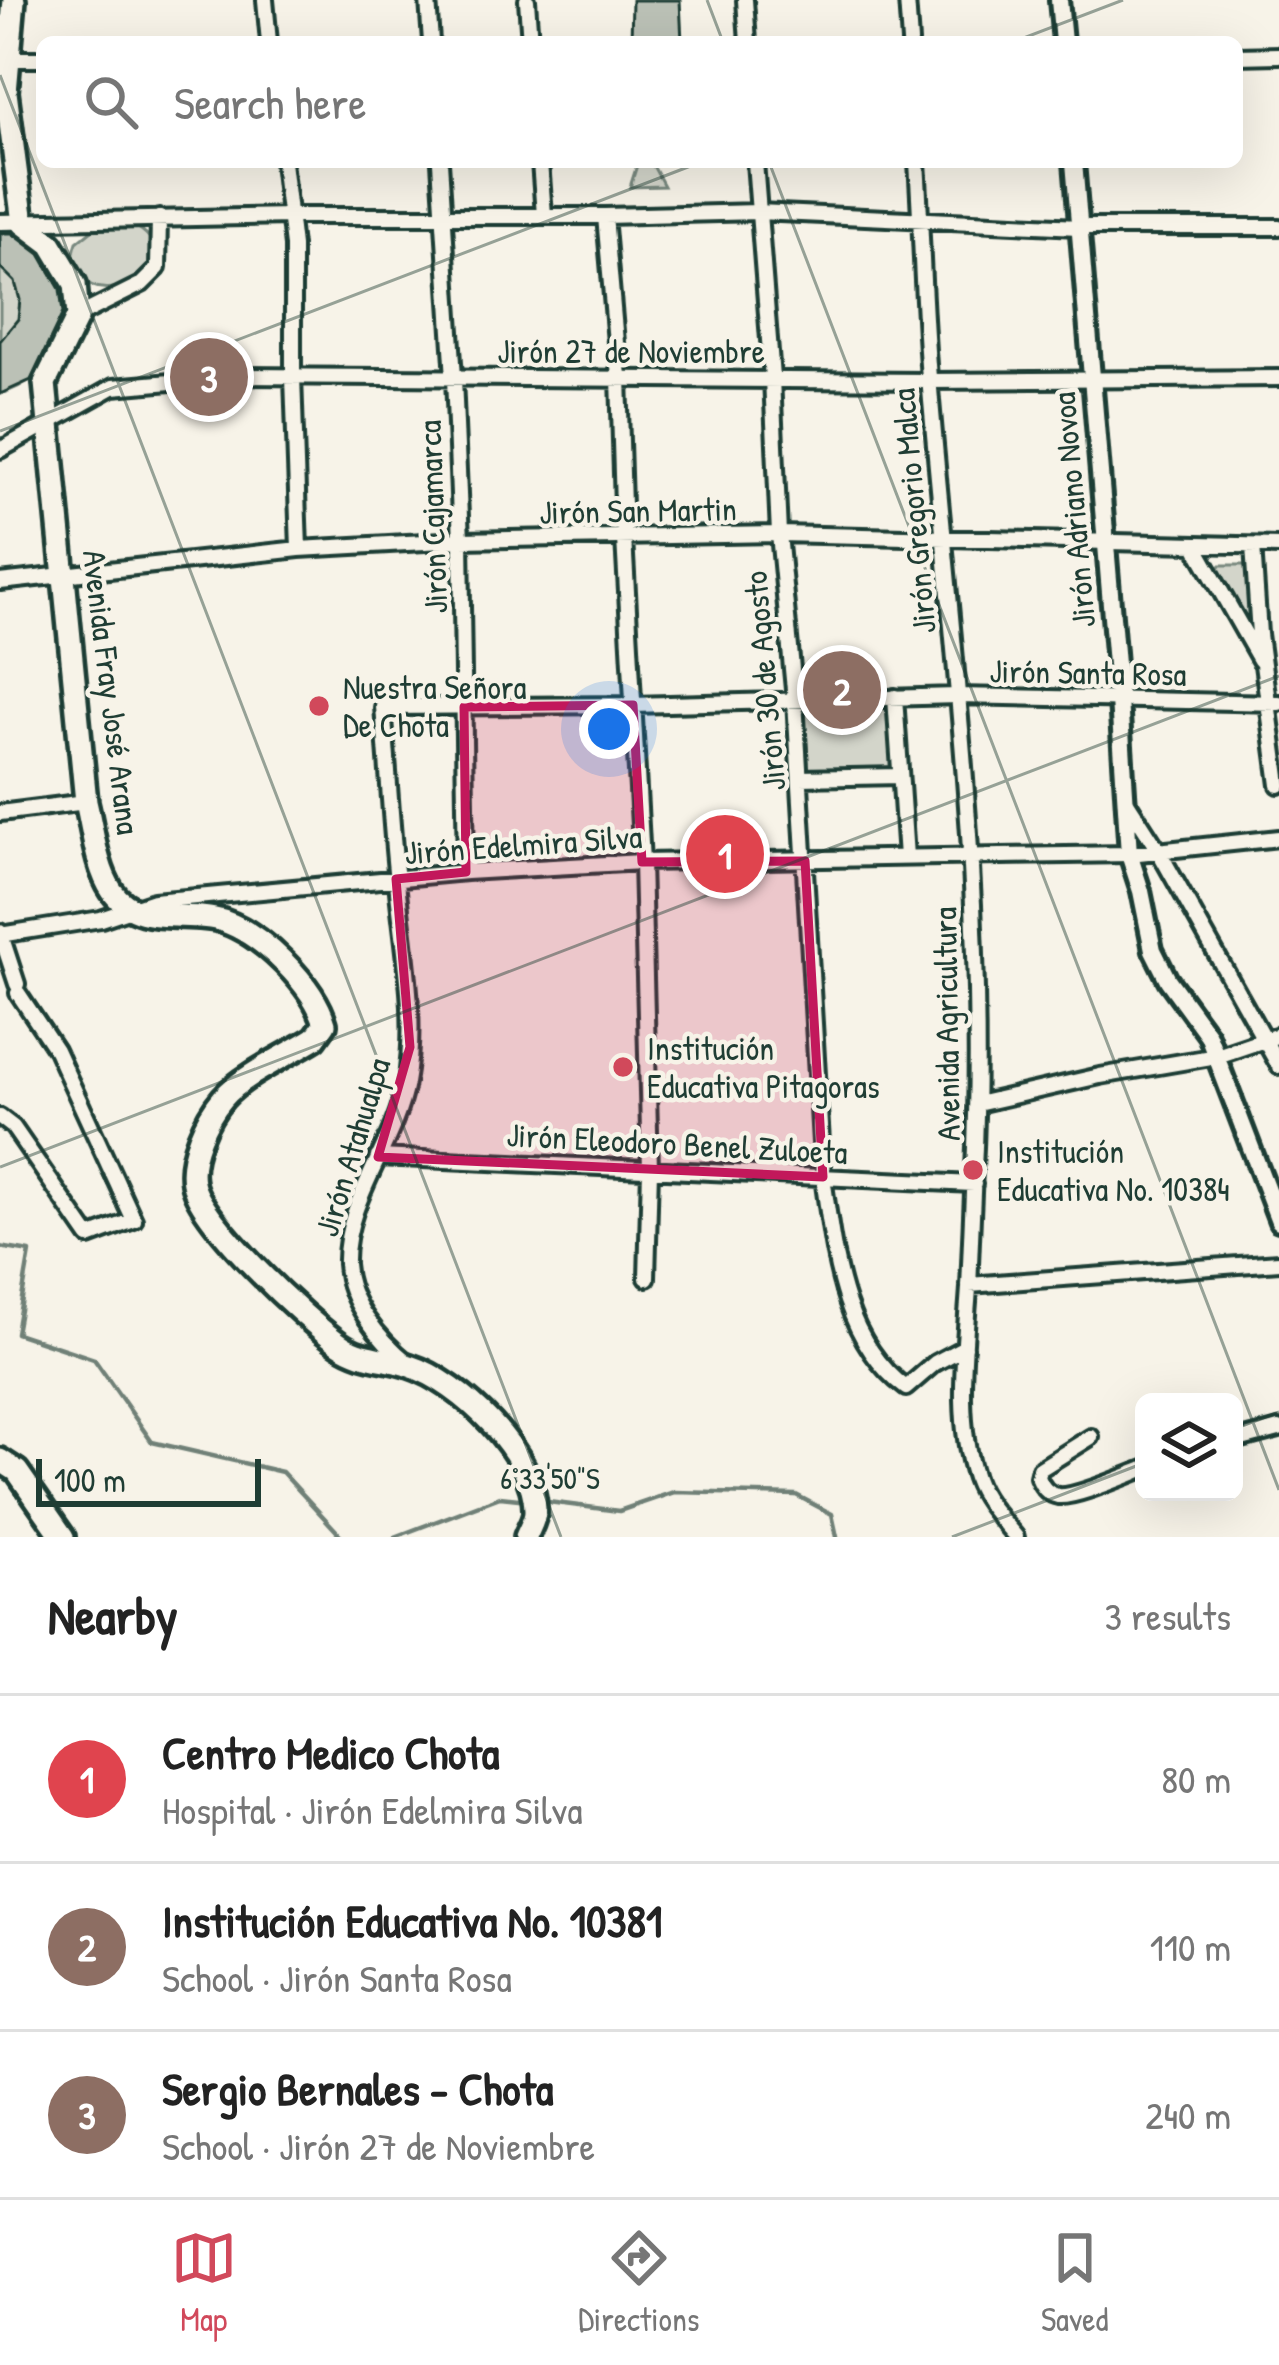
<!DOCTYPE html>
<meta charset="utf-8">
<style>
body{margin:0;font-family:"Patrick Hand",sans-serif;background:#f6f6f6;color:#222}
.controls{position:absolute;right:36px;bottom:36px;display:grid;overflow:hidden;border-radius:18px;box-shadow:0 12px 48px #0002}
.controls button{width:108px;height:108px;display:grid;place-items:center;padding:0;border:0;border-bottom:3px solid #e0e0e0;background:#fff;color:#222;font:60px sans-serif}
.scale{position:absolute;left:36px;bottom:30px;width:225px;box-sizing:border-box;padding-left:12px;border:6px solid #1f3d34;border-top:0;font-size:33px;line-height:42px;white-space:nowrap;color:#1f3d34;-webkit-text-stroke:9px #f7f3e8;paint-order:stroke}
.you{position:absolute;left:609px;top:729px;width:42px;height:42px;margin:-30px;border:9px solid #fff;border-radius:50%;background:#1a73e8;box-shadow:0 0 0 18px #1a73e833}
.badge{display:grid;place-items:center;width:78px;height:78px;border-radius:50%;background:#d1495b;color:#fff;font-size:39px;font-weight:700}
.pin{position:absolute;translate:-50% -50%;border:6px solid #fff;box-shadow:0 3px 12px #0006}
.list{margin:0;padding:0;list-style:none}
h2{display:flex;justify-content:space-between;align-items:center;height:156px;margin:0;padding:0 48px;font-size:51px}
h2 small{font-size:39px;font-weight:400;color:#767676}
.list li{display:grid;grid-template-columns:78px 1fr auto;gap:36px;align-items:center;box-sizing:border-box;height:168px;padding:0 48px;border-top:3px solid #e0e0e0}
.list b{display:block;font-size:45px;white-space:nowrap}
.list p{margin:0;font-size:39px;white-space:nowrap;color:#767676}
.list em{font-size:39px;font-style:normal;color:#767676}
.icon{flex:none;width:66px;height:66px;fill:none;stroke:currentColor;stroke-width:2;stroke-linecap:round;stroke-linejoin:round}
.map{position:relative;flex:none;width:1279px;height:1537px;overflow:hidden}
.search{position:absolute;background:#fff;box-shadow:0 12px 48px #0002;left:36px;right:36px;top:36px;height:132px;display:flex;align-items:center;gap:30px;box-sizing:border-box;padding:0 42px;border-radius:18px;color:#767676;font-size:45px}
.sheet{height:660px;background:#fff}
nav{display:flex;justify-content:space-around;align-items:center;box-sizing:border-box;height:168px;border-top:3px solid #e0e0e0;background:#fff;font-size:33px;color:#767676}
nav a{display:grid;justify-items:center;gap:6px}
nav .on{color:#d1495b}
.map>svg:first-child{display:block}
.green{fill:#d3d5ca;stroke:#79897f;stroke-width:3}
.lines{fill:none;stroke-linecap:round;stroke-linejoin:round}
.stream{stroke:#6f8077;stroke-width:4.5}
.building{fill:#bbc1b6;stroke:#1f3d34;stroke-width:3}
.minor-casing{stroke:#1f3d34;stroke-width:22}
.tertiary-casing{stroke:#1f3d34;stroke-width:26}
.primary-casing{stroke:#1f3d34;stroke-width:30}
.minor{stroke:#f7f3e8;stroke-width:14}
.tertiary{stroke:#f7f3e8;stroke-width:16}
.primary{stroke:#f7f3e8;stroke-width:21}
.marked{fill:#c2185b;fill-opacity:0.2;stroke:#c2185b;stroke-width:9;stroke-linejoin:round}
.ticks{fill:none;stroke:#1f3d34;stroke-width:3;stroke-opacity:0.45}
.poi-dot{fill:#d1495b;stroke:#f7f3e8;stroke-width:4.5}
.labels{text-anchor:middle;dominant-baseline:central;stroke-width:9;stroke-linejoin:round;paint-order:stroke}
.street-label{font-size:33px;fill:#1f3d34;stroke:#f7f3e8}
.poi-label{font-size:33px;fill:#1f3d34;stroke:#f7f3e8;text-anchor:start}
.ticks-label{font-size:30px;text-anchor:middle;fill:#1f3d34;stroke:#f7f3e8;stroke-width:9;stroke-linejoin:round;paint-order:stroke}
</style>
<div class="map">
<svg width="1279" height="1537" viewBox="0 0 1279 1537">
<rect width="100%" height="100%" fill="#f7f3e8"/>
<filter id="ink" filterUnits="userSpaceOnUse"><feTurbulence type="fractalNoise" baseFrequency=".00833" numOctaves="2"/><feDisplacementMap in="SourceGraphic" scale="24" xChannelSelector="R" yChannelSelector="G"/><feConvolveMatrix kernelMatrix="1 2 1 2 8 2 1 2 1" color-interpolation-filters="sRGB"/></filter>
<g filter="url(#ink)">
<!-- green -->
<path class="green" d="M 638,162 L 651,162 L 664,186 L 630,187 Z
M 129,224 C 193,248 113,315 81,277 C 72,266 72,255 77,242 L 97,226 Z
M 0,227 C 37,237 75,278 65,319 C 63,328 57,337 54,346 C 43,372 28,386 0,394 Z
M 1221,565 L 1247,565 L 1254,625 L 1244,625 L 1216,571 Z
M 889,707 L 893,768 L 809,773 L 804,711 Z"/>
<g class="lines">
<!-- stream -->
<path class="stream" d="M 0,1247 L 30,1252 L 16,1333 L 94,1359 L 152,1442 L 282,1472 L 342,1537
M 540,1501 L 619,1511 L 674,1492 L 796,1495 L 832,1514 L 837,1537
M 395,1537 L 500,1497 L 528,1500"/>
</g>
<!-- building -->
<path class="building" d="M 632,0 L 680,0 L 682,42 L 631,42 Z
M 0,233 L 12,233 L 40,254 L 60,289 L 63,313 L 31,380 L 0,394 L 0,341 L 18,319 L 20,300 L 15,282 L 0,267 Z"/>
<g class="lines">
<!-- minor casing -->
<g class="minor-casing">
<path id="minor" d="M 265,0 L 269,42
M 428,0 L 431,42
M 527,0 L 530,42
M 745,0 L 748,42
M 907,0 L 910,42
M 1237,56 L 1279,55
M 5,59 L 42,59
M 283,162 L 293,246 L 293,377 L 299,549
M 440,162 L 454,378 L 461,540 L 466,872
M 540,162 L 544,215
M 755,162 L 772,378 L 779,534 L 795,700 L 823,1177 C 834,1252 841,1339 906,1388 L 935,1363 L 965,1347
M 917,162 C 922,238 923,314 930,389 C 952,647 987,911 974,1170 C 972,1209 971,1248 969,1288 C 965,1349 955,1419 975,1478 C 983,1501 1000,1518 1016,1537
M 605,216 L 619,377 L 624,538 L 642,862 L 650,1169 L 647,1278
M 0,222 L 290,216 L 605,216 L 758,212 L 1079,227 L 1279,227
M 78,316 L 142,284 L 158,268 L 159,218
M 0,450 L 113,387 L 240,376 L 929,381 L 1279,378
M 1194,544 L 1260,660
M 1253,546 L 1259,634 L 1279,785
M 0,582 L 299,549 L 461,540 L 779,534 L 1279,546
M 895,697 L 906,857
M 800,778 L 900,776
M 1126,800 L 1158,850 L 1279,1066
M 0,813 L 86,802
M 0,932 L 17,984
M 0,935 L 101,919 L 154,901 L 466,872 L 642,862 L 1129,854 L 1279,838
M 977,1104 L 1100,1076 L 1217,1056 L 1279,1035
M 0,1117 L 13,1127 L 89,1237 L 134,1220 L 56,1050 L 18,993
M 378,1157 L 974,1184
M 969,1285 L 1279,1262
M 408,1363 C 380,1340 348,1303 346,1264 C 344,1202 395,1144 406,1083 C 418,1016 403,948 397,881 C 391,824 388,765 383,707 L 633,705 L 957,696 L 1279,703
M 1091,1437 L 1040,1469 L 1038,1477 C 1042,1487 1047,1494 1058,1496 C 1075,1498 1125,1476 1144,1469
M 1234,1441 L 1279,1429"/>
</g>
<!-- tertiary casing -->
<g class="tertiary-casing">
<path id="tertiary" d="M 1059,0 L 1063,42
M 1074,162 L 1119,700 L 1129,854 L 1141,891 L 1153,950 L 1168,980 L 1208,1035 L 1279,1221"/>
</g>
<!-- primary casing -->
<g class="primary-casing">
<path id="primary" d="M 14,0 L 6,92 L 23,223 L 51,244 L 75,284 L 78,316 L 45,383 L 86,802 C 93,830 96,867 112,891 C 138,929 187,909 223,921 C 262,934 314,985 325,1024 L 315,1038 C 288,1055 243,1075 223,1098 C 206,1118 188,1157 193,1183 C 199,1221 307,1321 340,1344 C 361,1359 386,1358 410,1366 C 460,1382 537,1455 535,1512 C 535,1520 529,1529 526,1537
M 0,1460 L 17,1471 L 63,1537"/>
</g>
<!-- minor -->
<use href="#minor" class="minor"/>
<!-- tertiary -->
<use href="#tertiary" class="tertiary"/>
<!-- primary -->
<use href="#primary" class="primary"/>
</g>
</g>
<!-- marked area -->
<path class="marked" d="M 633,705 L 642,862 L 805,861 L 823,1177 L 378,1157 L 410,1047 L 396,879 L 466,872 L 464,707 Z"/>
<!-- ticks -->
<path class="ticks" d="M 707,0 L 723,42M 1013,42 L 1123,0M 0,75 L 561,1537M 769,162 L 1279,1490M 0,431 L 701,162M 0,1167 L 1279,676M 1234,1429 L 1279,1412M 952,1537 L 1144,1463"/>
<!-- markers -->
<g class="poi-dot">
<circle cx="319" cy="706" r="12"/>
<circle cx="623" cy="1067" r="12"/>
<circle cx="973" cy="1170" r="12"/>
</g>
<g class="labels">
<!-- street labels -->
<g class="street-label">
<text x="631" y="351">Jirón 27 de Noviembre</text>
<text transform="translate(638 510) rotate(-1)">Jirón San Martin</text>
<text transform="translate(1073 510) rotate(-95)">Jirón Adriano Novoa</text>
<text transform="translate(913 511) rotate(-95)">Jirón Gregorio Malca</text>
<text transform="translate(432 517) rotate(-92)">Jirón Cajamarca</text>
<text transform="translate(1088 672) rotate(1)">Jirón Santa Rosa</text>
<text transform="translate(764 681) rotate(-95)">Jirón 30 de Agosto</text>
<text transform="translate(112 692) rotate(83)">Avenida Fray José Arana</text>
<text transform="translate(523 844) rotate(-4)">Jirón Edelmira Silva</text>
<text transform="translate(946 1024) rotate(-91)">Avenida Agricultura</text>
<text transform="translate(677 1143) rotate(3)">Jirón Eleodoro Benel Zuloeta</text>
<text transform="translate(352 1147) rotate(-73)">Jirón Atahualpa</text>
</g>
<!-- poi labels -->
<g class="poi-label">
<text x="343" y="687">Nuestra Señora<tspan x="343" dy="38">De Chota</tspan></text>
<text x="647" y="1048">Institución<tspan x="647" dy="38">Educativa Pitagoras</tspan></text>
<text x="997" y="1151">Institución<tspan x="997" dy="38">Educativa No. 10384</tspan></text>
</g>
</g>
<g class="ticks-label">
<text x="550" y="1489">6°33'50"S</text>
</g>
</svg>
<div class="controls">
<button><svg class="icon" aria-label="layers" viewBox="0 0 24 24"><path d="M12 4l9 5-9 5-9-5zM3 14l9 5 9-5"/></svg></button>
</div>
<div class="scale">100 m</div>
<div class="you"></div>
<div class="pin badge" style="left:725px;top:854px;background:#e0444e">1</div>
<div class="pin badge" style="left:842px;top:690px;background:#8d6e63">2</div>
<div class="pin badge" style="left:209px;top:377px;background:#8d6e63">3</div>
<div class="search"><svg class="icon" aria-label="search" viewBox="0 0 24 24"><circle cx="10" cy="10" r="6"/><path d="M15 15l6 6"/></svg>Search here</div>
</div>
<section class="sheet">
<h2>Nearby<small>3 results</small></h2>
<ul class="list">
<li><span class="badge" style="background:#e0444e">1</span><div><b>Centro Medico Chota</b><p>Hospital · Jirón Edelmira Silva</p></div><em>80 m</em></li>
<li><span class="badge" style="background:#8d6e63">2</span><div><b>Institución Educativa No. 10381</b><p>School · Jirón Santa Rosa</p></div><em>110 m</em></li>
<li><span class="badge" style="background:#8d6e63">3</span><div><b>Sergio Bernales - Chota</b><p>School · Jirón 27 de Noviembre</p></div><em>240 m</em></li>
</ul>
</section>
<nav>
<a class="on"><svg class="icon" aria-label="map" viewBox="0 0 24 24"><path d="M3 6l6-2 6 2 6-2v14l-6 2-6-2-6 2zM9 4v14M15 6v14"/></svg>Map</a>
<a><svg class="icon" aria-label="directions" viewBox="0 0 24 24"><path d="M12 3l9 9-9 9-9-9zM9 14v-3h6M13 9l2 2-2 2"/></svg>Directions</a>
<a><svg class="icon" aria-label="saved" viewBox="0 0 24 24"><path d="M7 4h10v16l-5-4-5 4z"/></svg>Saved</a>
</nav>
